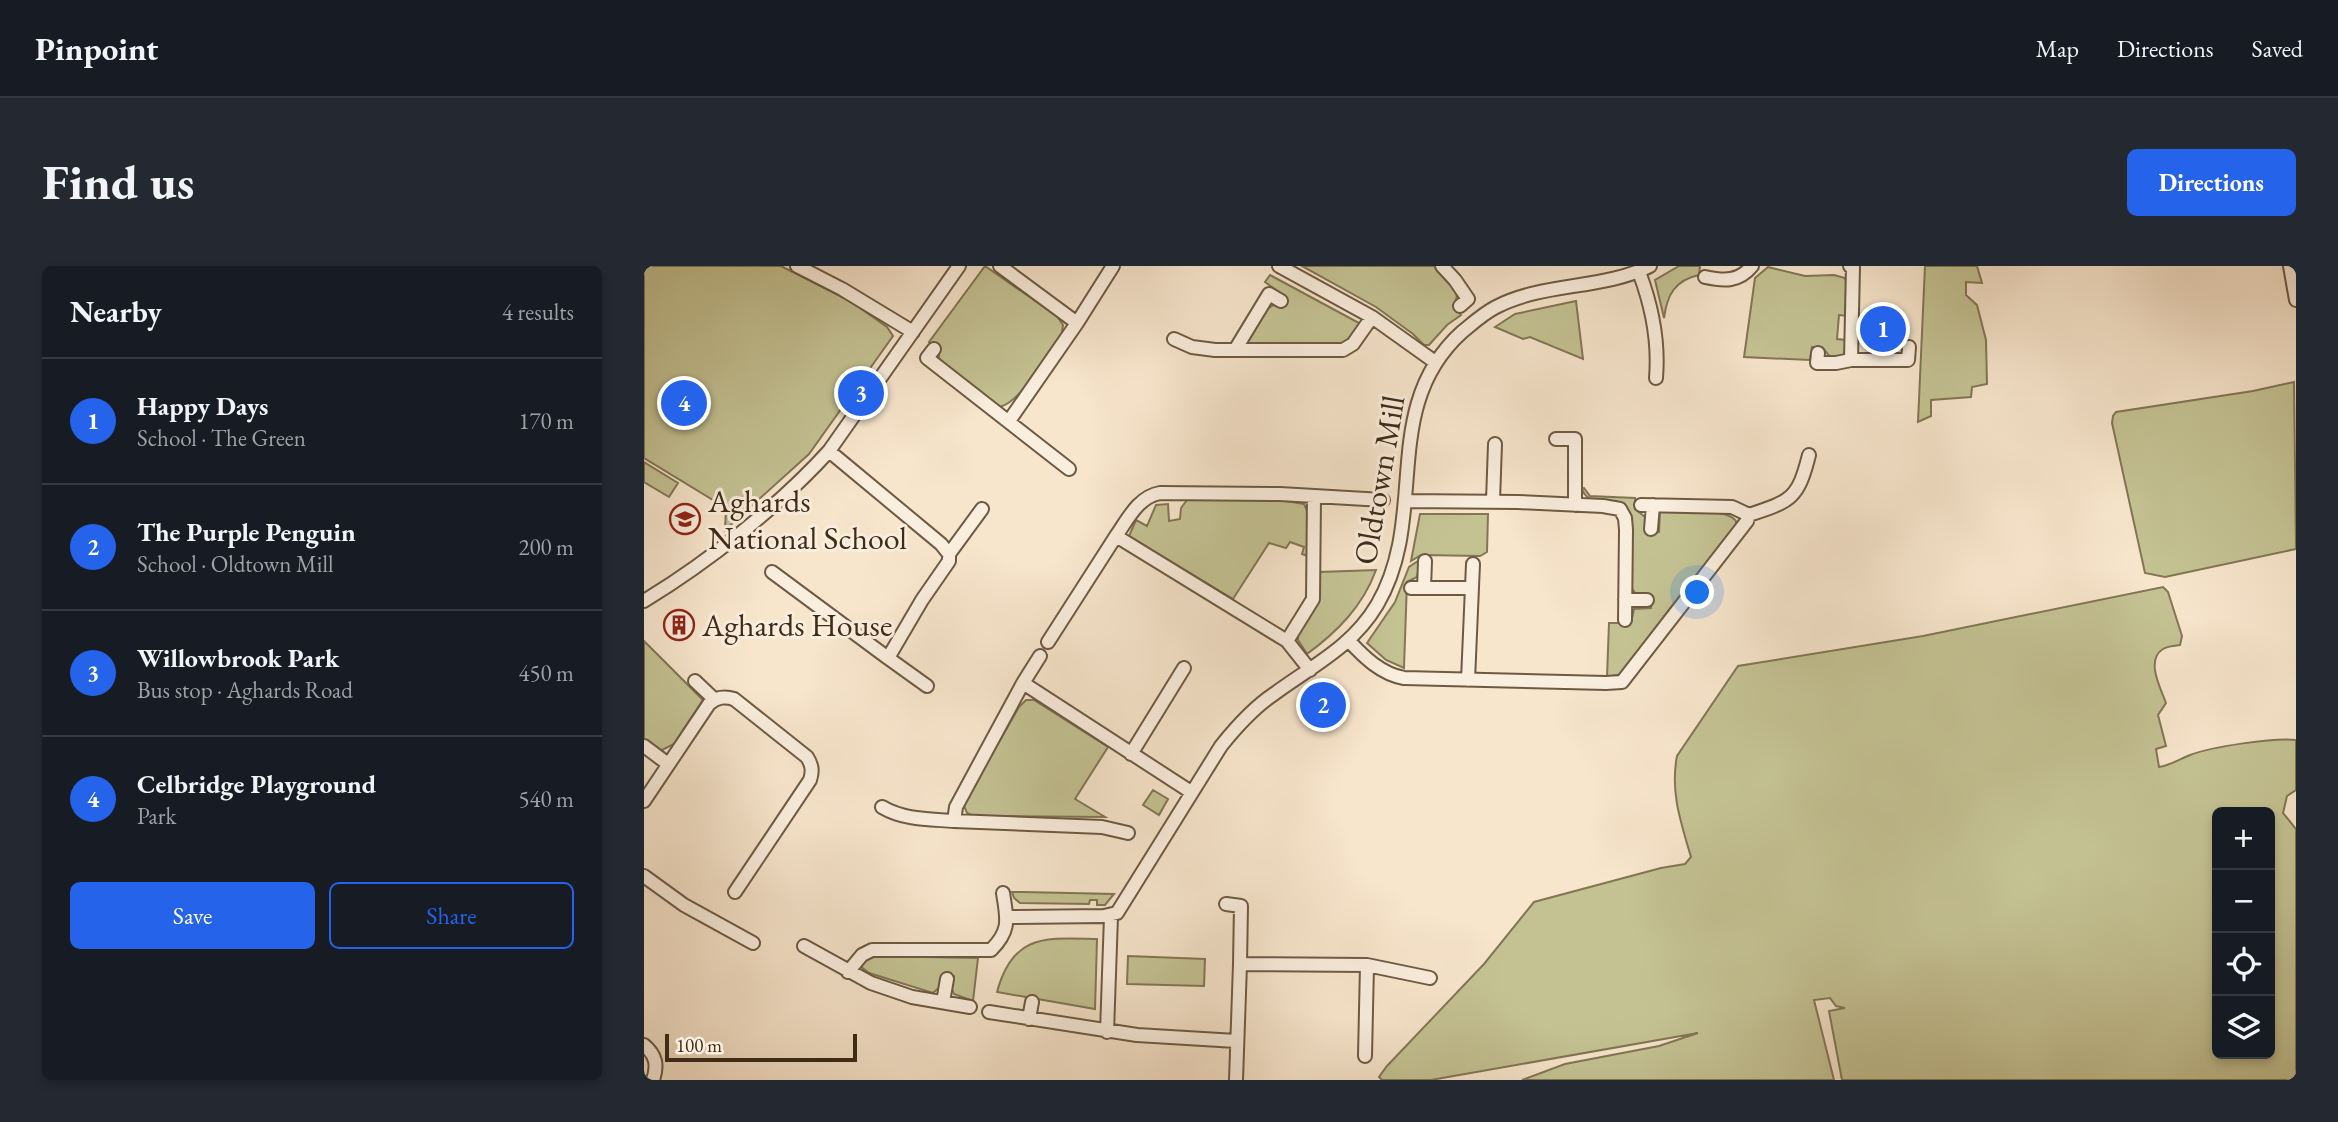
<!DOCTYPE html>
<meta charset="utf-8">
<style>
body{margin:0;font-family:"EB Garamond",serif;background:#242831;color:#f1f3f6}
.controls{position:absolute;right:21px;bottom:21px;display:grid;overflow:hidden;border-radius:10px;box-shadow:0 4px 10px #0003}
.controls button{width:63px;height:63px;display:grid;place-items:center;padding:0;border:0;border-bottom:2px solid #363941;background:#171b24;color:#f1f3f6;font:35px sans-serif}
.scale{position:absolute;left:21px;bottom:18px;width:192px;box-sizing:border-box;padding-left:7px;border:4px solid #402b17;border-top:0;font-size:19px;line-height:24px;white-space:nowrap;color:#402b17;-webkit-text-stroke:5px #faeede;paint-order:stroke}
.you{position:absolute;left:1054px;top:327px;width:24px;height:24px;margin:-18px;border:5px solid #fff;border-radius:50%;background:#1a73e8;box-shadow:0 0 0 10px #1a73e833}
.badge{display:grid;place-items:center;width:46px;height:46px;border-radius:50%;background:#2563eb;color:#fff;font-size:23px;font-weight:700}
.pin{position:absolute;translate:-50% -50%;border:4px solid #fff;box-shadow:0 2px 7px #0006}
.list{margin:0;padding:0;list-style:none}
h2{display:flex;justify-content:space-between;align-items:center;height:91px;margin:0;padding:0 28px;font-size:30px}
h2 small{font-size:23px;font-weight:400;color:#9ea1a6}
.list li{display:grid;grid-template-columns:46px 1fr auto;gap:21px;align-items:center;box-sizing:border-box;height:126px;padding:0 28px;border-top:2px solid #363941}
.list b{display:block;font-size:26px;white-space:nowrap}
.list p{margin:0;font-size:23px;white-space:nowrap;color:#9ea1a6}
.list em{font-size:23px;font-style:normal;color:#9ea1a6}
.actions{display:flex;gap:14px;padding:21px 28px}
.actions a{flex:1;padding:16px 0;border:2px solid #2563eb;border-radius:10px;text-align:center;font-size:24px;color:#2563eb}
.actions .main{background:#2563eb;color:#fff}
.icon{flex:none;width:38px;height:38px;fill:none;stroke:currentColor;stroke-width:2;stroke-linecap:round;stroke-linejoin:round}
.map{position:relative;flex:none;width:1652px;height:814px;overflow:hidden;border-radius:10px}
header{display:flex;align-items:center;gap:42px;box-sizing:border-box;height:98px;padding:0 35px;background:#171b24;border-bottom:2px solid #363941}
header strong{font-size:33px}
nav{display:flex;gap:38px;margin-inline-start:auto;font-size:24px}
.intro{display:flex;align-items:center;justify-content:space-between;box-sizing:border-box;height:168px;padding:0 42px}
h1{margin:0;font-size:49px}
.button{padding:18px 32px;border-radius:10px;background:#2563eb;color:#fff;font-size:24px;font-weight:700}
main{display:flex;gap:42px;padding:0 42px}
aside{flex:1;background:#171b24;border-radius:10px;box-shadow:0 4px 10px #0003}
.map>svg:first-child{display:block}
.green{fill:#c4c293;stroke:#827655;stroke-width:2;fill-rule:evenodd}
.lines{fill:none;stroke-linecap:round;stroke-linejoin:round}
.minor-casing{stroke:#6e5a44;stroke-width:16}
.minor{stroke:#faeede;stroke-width:12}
.labels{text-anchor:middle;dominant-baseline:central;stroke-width:6;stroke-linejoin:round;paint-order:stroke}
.street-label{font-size:32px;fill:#402b17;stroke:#faeede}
.poi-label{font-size:32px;fill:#402b17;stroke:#faeede;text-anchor:start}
</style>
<header>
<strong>Pinpoint</strong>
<nav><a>Map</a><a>Directions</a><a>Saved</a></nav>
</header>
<div class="intro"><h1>Find us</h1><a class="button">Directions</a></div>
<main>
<aside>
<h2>Nearby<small>4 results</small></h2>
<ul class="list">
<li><span class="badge">1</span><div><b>Happy Days</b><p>School · The Green</p></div><em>170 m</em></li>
<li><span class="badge">2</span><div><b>The Purple Penguin</b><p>School · Oldtown Mill</p></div><em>200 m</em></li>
<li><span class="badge">3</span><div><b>Willowbrook Park</b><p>Bus stop · Aghards Road</p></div><em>450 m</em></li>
<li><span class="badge">4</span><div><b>Celbridge Playground</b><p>Park</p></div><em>540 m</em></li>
</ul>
<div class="actions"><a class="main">Save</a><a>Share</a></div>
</aside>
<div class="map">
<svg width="1652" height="814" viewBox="0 0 1652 814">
<rect width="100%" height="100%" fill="#f7e5cc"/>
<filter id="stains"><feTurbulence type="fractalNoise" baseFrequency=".00286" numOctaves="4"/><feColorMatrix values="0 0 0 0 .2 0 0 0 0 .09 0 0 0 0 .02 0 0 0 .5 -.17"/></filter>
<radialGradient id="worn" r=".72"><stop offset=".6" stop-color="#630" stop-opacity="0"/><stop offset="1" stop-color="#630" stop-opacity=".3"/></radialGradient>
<!-- green -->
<path class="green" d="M 0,0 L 137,0 L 206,35 L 243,61 L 249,70 L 165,188 L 81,264 L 82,242 L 0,192 Z
M 341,0 L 413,50 L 419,59 L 418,67 C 404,88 379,134 356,141 L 298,97 L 295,92 L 295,83 L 285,76 Z
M 658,0 L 790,0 C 801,9 821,26 809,39 L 817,49 L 803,59 L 785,79 L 780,79 L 769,68 L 732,41 Z
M 1035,0 L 1056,0 L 1055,9 C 1031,14 1023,29 1020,52 L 1011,14 Z
M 1281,0 L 1333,0 L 1338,17 L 1322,16 L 1322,29 L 1333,39 L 1342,74 L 1343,118 L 1328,121 L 1327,131 L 1287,134 L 1287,150 L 1274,156 Z
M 1124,1 L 1161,10 L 1190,9 L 1201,12 L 1205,23 L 1204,50 L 1195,49 L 1193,73 L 1202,74 L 1200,89 L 1187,92 L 1178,81 L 1168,81 L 1166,94 L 1100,91 L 1111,12 Z
M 626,9 L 715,57 C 710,69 707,75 694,79 L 607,79 L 604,76 L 604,71 L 621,44 L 630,39 L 637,41 L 643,32 L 621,16 Z
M 932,35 L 939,93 L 886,71 L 879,73 L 851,61 L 871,48 Z
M 1650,116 L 1652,283 L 1521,311 L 1501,307 L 1468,157 L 1469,150 L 1472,146 L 1609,125 Z
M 0,196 L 34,217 L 25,231 L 0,216 Z
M 940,222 L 946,230 L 991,232 L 991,243 L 1001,251 L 1001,266 L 1015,266 L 1016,244 C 1033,245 1082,241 1092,255 L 1092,261 L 1027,341 L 978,408 L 963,411 L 965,357 L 987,357 L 990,343 L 1007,342 L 1007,329 L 992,328 C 970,306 1001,265 981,240 C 966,238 943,239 938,223 Z
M 543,234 L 635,234 L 660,238 L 664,247 L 664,290 L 658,288 L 660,281 L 646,276 L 642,282 L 625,277 L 589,333 L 485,270 L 492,254 L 503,260 L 512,239 L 524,238 L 525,255 L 536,253 L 537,242 Z
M 776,248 L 844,248 L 843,286 L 836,290 L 777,289 L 767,295 Z
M 777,293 L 773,311 L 763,316 L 760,402 L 742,394 L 723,377 L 751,336 L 765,301 Z
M 732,304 C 719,340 693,366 663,388 L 654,374 L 654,369 C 667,341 679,343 675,306 Z
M 1519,321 L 1524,326 L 1538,370 L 1536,379 C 1532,380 1523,380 1519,383 C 1501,394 1517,423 1522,437 L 1514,449 L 1522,480 L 1512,483 L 1515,501 C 1527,499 1536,493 1546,489 C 1566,481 1632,471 1652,474 L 1652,524 L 1643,530 L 1639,547 L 1652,563 L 1652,814 L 1198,814 L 1185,745 L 1201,742 L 1192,740 L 1186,732 L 1170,734 L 1190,814 L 878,814 L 921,798 L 1015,780 L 1054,767 L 787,814 L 738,814 L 735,811 L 743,800 L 840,698 L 890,636 L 1017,602 L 1041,598 L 1047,591 C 1037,557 1026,526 1033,490 L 1094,400 L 1279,370 ZM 1626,546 L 1626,788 L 1573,788 L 1573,546 Z
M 0,375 L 59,434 L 30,478 L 16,485 L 0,473 Z
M 382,434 L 390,434 L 464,481 L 431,533 L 461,551 L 330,550 L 323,547 L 320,540 L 322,534 L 375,441 Z
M 509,524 L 524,533 L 515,549 L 499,539 Z
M 368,626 L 379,626 L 470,628 L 461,639 L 453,639 L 453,634 L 446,634 L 445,638 L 376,637 L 370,632 Z
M 453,673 L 451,743 L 353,726 C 369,667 402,672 453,673 Z
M 224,690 L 334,692 L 329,735 L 310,728 L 308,723 L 310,710 L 299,708 L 297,720 L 289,727 L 225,707 L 216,700 Z
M 484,690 L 561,693 L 560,720 L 483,718 Z"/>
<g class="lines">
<!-- minor casing -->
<g class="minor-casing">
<path id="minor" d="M 153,0 L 198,23 L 269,66
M 356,0 L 433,57
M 635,0 L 728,51 L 791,96
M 798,0 L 811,14 L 824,33 L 816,40
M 1646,0 L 1652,34
M 995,6 C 1008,40 1015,76 1012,112
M 1061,11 C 1080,15 1095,16 1108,0
M 530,73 L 548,81 L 571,84 L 699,84 L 709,78 L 728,51
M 290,83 L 283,92 L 425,203
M 591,84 L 625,28 L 637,35
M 1174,87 L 1173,97 L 1192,97 L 1207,94 L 1209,0 L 1206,0
M 1207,94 L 1264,94 L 1265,81
M 365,155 L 433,57 L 469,0
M 912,173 L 931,173 L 931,239
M 185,185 L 297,278 L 305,288 L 305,295 L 278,334 L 244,392 L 283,420
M 762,235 L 874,236 L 959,240 L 976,243 L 981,252 L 982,264 L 981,354
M 849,235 L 851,178
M 997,239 L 1088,241 L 1105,249
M 1007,263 L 1009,239
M 472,270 C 484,253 494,231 516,227 L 636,228 L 739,234
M 305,288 L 338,243
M 128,306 L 244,392
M 767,322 L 828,322
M 780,322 L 781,295
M 981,334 L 1003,334
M 0,335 C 64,296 134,241 185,185 L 315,0
M 643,375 L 669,333 L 670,231
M 705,375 C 720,391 737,408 760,412 L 962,417 L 978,416 L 1103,255 L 1105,249 C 1147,235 1154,233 1165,189
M 404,376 L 472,270 L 643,375 L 666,404
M 396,390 L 379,417 L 547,526
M 824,414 L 829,298
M 51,415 L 70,433
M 379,417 L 312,541 L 310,555 L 458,561 L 484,567
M 0,480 L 24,498
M 487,488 L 540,402
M 0,535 L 65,438 C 73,431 80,430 90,433 L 163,491 C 168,499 169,505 166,514 L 91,626
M 238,541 C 260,554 285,553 310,555
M 0,610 L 40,639 L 109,677
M 582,638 L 597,640 L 596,698
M 363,651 L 460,650 L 473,647 L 577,480 C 593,460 609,442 630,428 C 668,400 708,381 733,339 C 786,249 734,142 818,66 C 829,57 840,47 852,41 C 900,16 958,24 1006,0
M 160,680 L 227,717 L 268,731 L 326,741
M 204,706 L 218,689 L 228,684 L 347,684 C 367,664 363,653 359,627
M 299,736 L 303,713
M 345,746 L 493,769 L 592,775
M 385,753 L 388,736
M 463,766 L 467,650
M 0,779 C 12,789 14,799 9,814
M 721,790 L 723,699
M 592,814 L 596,698 L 723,699 L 786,712"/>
</g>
<!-- minor -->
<use href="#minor" class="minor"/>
</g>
<!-- icons -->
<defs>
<g id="school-ring" transform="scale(1.575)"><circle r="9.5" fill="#faeede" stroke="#8f2418" stroke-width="1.5"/><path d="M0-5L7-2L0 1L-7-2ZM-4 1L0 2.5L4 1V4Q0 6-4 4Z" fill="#8f2418"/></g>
<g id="building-ring" transform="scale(1.575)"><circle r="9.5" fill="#faeede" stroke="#8f2418" stroke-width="1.5"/><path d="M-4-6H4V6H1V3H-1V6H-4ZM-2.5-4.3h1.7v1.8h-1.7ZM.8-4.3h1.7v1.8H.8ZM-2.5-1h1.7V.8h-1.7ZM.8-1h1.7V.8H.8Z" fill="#8f2418"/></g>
</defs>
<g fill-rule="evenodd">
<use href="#school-ring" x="41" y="253"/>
<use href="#building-ring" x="35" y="359"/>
</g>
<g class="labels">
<!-- street labels -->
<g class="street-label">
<text transform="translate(735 214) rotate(-80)">Oldtown Mill</text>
</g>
<!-- poi labels -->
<g class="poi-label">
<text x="64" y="235">Aghards<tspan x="64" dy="37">National School</tspan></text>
<text x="58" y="359">Aghards House</text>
</g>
</g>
<rect width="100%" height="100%" filter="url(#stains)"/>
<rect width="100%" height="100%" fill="url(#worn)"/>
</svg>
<div class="controls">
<button>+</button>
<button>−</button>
<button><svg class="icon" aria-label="locate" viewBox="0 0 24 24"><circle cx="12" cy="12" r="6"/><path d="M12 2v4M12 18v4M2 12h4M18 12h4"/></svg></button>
<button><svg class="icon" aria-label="layers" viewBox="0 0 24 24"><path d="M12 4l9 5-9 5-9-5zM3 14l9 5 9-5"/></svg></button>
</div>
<div class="scale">100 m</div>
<div class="you"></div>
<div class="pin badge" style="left:1239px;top:63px">1</div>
<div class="pin badge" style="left:679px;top:439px">2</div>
<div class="pin badge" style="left:217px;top:127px">3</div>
<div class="pin badge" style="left:40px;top:137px">4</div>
</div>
</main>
